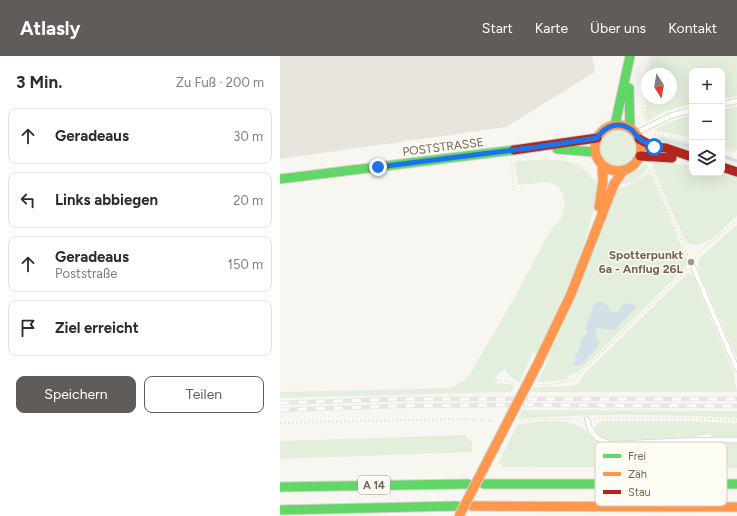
<!DOCTYPE html>
<html lang="de">
<meta charset="utf-8">
<style>
body{margin:0;font-family:Figtree,sans-serif;background:#f2f2f3;color:#2b2b33}
.controls{position:absolute;right:12px;top:12px;display:grid;overflow:hidden;border-radius:8px;box-shadow:0 4px 16px #0002}
.controls button{width:36px;height:36px;display:grid;place-items:center;padding:0;border:0;border-bottom:1px solid #e1e1e2;background:#fff;color:#2b2b33;font:20px sans-serif}
.compass{position:absolute;left:361px;top:12px;width:36px;height:36px;border-radius:50%;background:#fff;box-shadow:0 4px 16px #0002;rotate:169deg}
.stop{position:absolute;width:12px;height:12px;margin:-9px;border:3px solid #1a73e8;border-radius:50%;background:#fff}
.stop.end{background:#1a73e8;border-color:#fff;box-shadow:0 1px 4px #0008}
.list{margin:0;padding:0;list-style:none}
h2{display:flex;justify-content:space-between;align-items:center;height:52px;margin:0;padding:0 16px;font-size:17px}
h2 small{font-size:13px;font-weight:400;color:#7c7c81}
.list li{display:grid;grid-template-columns:26px 1fr auto;gap:12px;align-items:center;box-sizing:border-box;height:56px;margin:0 8px 8px;padding:0 8px;border:1px solid #e1e1e2;border-radius:8px}
.list b{display:block;font-size:15px;white-space:nowrap}
.list p{margin:0;font-size:13px;white-space:nowrap;color:#7c7c81}
.list em{font-size:13px;font-style:normal;color:#7c7c81}
.actions{display:flex;gap:8px;padding:12px 16px}
.actions a{flex:1;padding:9px 0;border:1px solid #615c5a;border-radius:8px;text-align:center;font-size:14px;color:#615c5a}
.actions .main{background:#615c5a;color:#fff}
.icon{flex:none;width:22px;height:22px;fill:none;stroke:currentColor;stroke-width:2;stroke-linecap:round;stroke-linejoin:round}
.map{position:relative;flex:none;width:457px;height:460px;overflow:hidden}
header{display:flex;align-items:center;gap:24px;box-sizing:border-box;height:56px;padding:0 20px;background:#615c5a;color:#fff}
header strong{font-size:19px}
nav{display:flex;gap:22px;margin-inline-start:auto;font-size:14px}
main{display:flex}
aside{flex:1;background:#fff}
.map>svg:first-child{display:block}
.industrial{fill:#e8e5de}
.green{fill:#e3eedd}
.water{fill:#d3e0e7}
.lines{fill:none;stroke-linecap:round;stroke-linejoin:round}
.stream{stroke:#d3e0e7;stroke-width:3}
.lane-casing{stroke:#d6d3cd;stroke-width:6}
.fast-casing{stroke:#d7d3cd;stroke-width:11}
.slow-casing{stroke:#d7d3cd;stroke-width:11}
.jam-casing{stroke:#d7d3cd;stroke-width:11}
.path{stroke:#dad6d0;stroke-width:1.5;stroke-dasharray:1 3;stroke-linecap:butt}
.lane{stroke:#fefefd;stroke-width:4.5}
.fast{stroke:#63d668;stroke-width:9}
.slow{stroke:#ff974d;stroke-width:9}
.jam{stroke:#b3261e;stroke-width:9}
.rail-casing{stroke:#e7e4e7;stroke-width:4.5}
.rail{stroke:#fdfcf4;stroke-width:3;stroke-dasharray:9;stroke-linecap:butt}
.slow-bridge-casing{stroke:#d7d3cd;stroke-width:11;stroke-linecap:butt}
.slow-bridge{stroke:#ff974d;stroke-width:9}
.route{stroke:#1a73e8;stroke-width:5}
.poi-dot{fill:#a29889;stroke:#fdfcf4;stroke-width:1.5}
.labels{text-anchor:middle;dominant-baseline:central;stroke-width:3;stroke-linejoin:round;paint-order:stroke}
.shield{fill:#fdfcf4;stroke:#9d9283;stroke-width:1}
.shield-label{font-size:11px;font-weight:bold;fill:#746552}
.street-label{font-size:12px;fill:#746552;stroke:#fdfcf4}
.poi-label{font-size:12px;font-weight:bold;fill:#746552;stroke:#fdfcf4;text-anchor:end}
.key{fill:#fdfcf4;stroke:#d4cfc3;stroke-width:1}
.key-label{font-size:11px;fill:#746552}
</style>
<header>
<strong>Atlasly</strong>
<nav><a>Start</a><a>Karte</a><a>Über uns</a><a>Kontakt</a></nav>
</header>
<main>
<aside>
<h2>3 Min.<small>Zu Fuß · 200 m</small></h2>
<ul class="list">
<li><svg class="icon" aria-label="ahead" viewBox="0 0 24 24"><path d="M12 20V5M6 11l6-6 6 6"/></svg><div><b>Geradeaus</b></div><em>30 m</em></li>
<li><svg class="icon" aria-label="left" viewBox="0 0 24 24"><path d="M17 20v-9H6M10 6l-5 5 5 5"/></svg><div><b>Links abbiegen</b></div><em>20 m</em></li>
<li><svg class="icon" aria-label="ahead" viewBox="0 0 24 24"><path d="M12 20V5M6 11l6-6 6 6"/></svg><div><b>Geradeaus</b><p>Poststraße</p></div><em>150 m</em></li>
<li><svg class="icon" aria-label="arrive" viewBox="0 0 24 24"><path d="M6 21V4h12l-3 4 3 4H6"/></svg><div><b>Ziel erreicht</b></div></li>
</ul>
<div class="actions"><a class="main">Speichern</a><a>Teilen</a></div>
</aside>
<div class="map">
<svg width="457" height="460" viewBox="0 0 457 460">
<rect width="100%" height="100%" fill="#f8f6f0"/>
<!-- industrial -->
<path class="industrial" d="M 0,0 L 312,0 L 315,16 L 226,71 L 0,103 Z"/>
<!-- green -->
<path class="green" d="M 371,0 L 457,0 L 457,40 L 442,42 L 442,15 L 412,15 L 412,48 L 386,55 L 368,65 L 365,58 L 367,39 L 367,42 L 391,42 L 391,18 L 369,18 Z
M 457,51 L 457,94 L 442,90 L 442,54 Z
M 412,59 L 412,82 L 374,74 L 387,67 Z
M319 92a18 18 0 1 1 36 0a18 18 0 1 1-36 0Z
M 381,80 L 412,86 L 412,96 L 376,87 L 378,81 Z
M 266,104 C 280,104 294,103 304,114 C 309,119 312,124 319,126 L 319,131 L 307,179 L 292,221 L 257,298 L 253,296 L 240,326 C 233,323 229,320 225,313 L 217,318 L 215,327 L 235,329 L 231,336 L 0,342 L 0,336 L 171,332 L 184,324 L 191,316 L 232,246 L 270,175 L 281,163 L 285,148 L 283,138 L 278,130 L 267,126 L 238,129 L 235,107 L 237,105 Z
M 373,106 L 385,106 L 412,110 L 412,117 L 442,117 L 457,122 L 457,159 C 444,172 425,195 406,187 L 373,112 Z
M 365,108 L 368,109 L 368,111 C 361,120 351,129 339,128 L 346,121 Z
M 368,118 L 372,119 L 408,206 L 404,213 L 299,315 L 288,320 L 286,323 L 277,325 L 257,326 L 269,303 L 270,300 L 268,299 L 338,131 L 348,130 Z
M 457,169 L 457,302 L 419,216 L 418,205 L 421,201 Z
M 409,217 L 413,220 L 453,315 L 457,336 L 251,336 L 254,331 L 293,330 L 300,326 L 305,317 L 407,218 Z
M 242,354 L 457,355 L 457,362 C 384,358 310,357 238,363 Z
M 263,365 C 274,366 287,364 297,369 C 313,376 313,389 336,390 L 416,386 L 421,389 L 430,389 L 432,386 L 432,381 L 430,378 L 416,380 L 416,381 L 329,385 C 320,381 306,371 323,365 L 405,365 L 457,367 L 457,412 L 222,411 L 222,407 L 218,408 L 237,369 Z
M 185,379 L 192,386 L 192,396 L 0,403 L 0,385 Z"/>
<!-- water -->
<path class="water" d="M 321,246 L 327,249 L 331,256 C 338,257 340,255 342,249 L 349,247 L 357,250 L 336,273 L 332,274 L 319,272 L 315,275 L 316,281 L 319,285 L 318,291 L 303,307 L 298,310 L 293,309 L 303,281 L 307,278 L 306,271 L 314,248 Z"/>
<g class="lines">
<!-- stream -->
<path class="stream" d="M 381,83 L 412,91
M 442,100 L 457,105"/>
<!-- lane casing -->
<g class="lane-casing">
<path id="lane" d="M 442,48 L 457,45
M 356,77 L 390,60 L 412,54
M 411,206 L 457,313
M 307,363 L 310,373 L 317,382 L 331,388 L 416,384 L 457,384"/>
</g>
<!-- fast casing -->
<g class="fast-casing">
<path id="fast" d="M 349,32 L 350,72
M 335,69 L 350,0
M 277,93 L 314,96
M 0,123 L 234,94
M 204,428 L 457,428
M 0,431 L 188,428
M 0,454 L 177,450"/>
</g>
<!-- slow casing -->
<g class="slow-casing">
<path id="slow" d="M315 92a23 23 0 1 1 46 0a23 23 0 1 1-46 0Z
M 319,151 L 323,125 L 322,110
M 258,307 L 291,238 L 334,128 L 343,115
M 192,450 L 457,451"/>
</g>
<!-- jam casing -->
<g class="jam-casing">
<path id="jam" d="M 359,83 L 374,91 L 386,92 L 412,101
M 234,94 L 317,82
M 360,100 L 392,102
M 442,111 L 457,116"/>
</g>
<!-- path -->
<path class="path" d="M 367,18 L 369,0
M 365,64 L 363,57 L 367,22
M 375,78 L 412,84
M 442,92 L 457,96
M 262,103 L 270,102
M 231,106 L 234,136
M 297,107 L 306,113 L 310,119
M 371,113 L 408,199
M 348,129 L 359,122 L 371,113
M 415,202 L 423,192 L 457,165
M 216,324 L 234,327
M 258,329 L 273,328 L 291,325 L 406,215
M 315,362 L 404,362 L 457,364
M 241,365 L 262,363 L 299,363
M 0,367 L 179,363 L 215,365"/>
<!-- lane -->
<use href="#lane" class="lane"/>
<!-- fast -->
<use href="#fast" class="fast"/>
<!-- slow -->
<use href="#slow" class="slow"/>
<!-- jam -->
<use href="#jam" class="jam"/>
<!-- rail casing -->
<g class="rail-casing">
<path id="rail" d="M 248,343 L 457,343
M 0,347 L 119,343 L 232,343
M 245,349 L 457,350
M 0,354 L 119,350 L 229,349"/>
</g>
<!-- rail -->
<use href="#rail" class="rail"/>
<!-- slow-bridge casing -->
<g class="slow-bridge-casing">
<path id="slow-bridge" d="M 179,460 L 258,307"/>
</g>
<!-- slow-bridge -->
<use href="#slow-bridge" class="slow-bridge"/>
</g>
<g class="lines">
<!-- route -->
<path class="route" d="M 98,111 L 257,91 L 317,82 C 325,70 339,64 352,74 C 355,77 357,81 360,83 C 364,86 369,88 374,91"/>
</g>
<!-- markers -->
<circle class="poi-dot" cx="411" cy="206" r="4"/>
<g class="labels">
<!-- shield labels -->
<rect class="shield" x="78" y="420" width="32" height="18" rx="3"/>
<g class="shield-label">
<text x="94" y="429">A 14</text>
</g>
<!-- street labels -->
<g class="street-label">
<text transform="translate(163 91) rotate(-7)">POSTSTRASSE</text>
</g>
<!-- poi labels -->
<g class="poi-label">
<text x="403" y="199">Spotterpunkt<tspan x="403" dy="14">6a - Anflug 26L</tspan></text>
</g>
</g>
<!-- legend -->
<rect x="315" y="386" width="132" height="64" rx="6" class="key"/>
<rect x="323" y="398" width="18" height="4" fill="#63d668"/>
<rect x="323" y="416" width="18" height="4" fill="#ff974d"/>
<rect x="323" y="434" width="18" height="4" fill="#b3261e"/>
<g class="key-label">
<text x="348" y="404">Frei</text>
<text x="348" y="422">Zäh</text>
<text x="348" y="440">Stau</text>
</g>
</svg>
<div class="controls">
<button>+</button>
<button>−</button>
<button><svg class="icon" aria-label="layers" viewBox="0 0 24 24"><path d="M12 4l9 5-9 5-9-5zM3 14l9 5 9-5"/></svg></button>
</div>
<svg class="compass" viewBox="-18 -18 36 36"><path d="M0-13l5 13h-10z" fill="#e53935"/><path d="M0 13l5-13h-10z" fill="#7c7c81"/></svg>
<div class="stop" style="left:374px;top:91px"></div>
<div class="stop end" style="left:98px;top:111px"></div>
</div>
</main>
